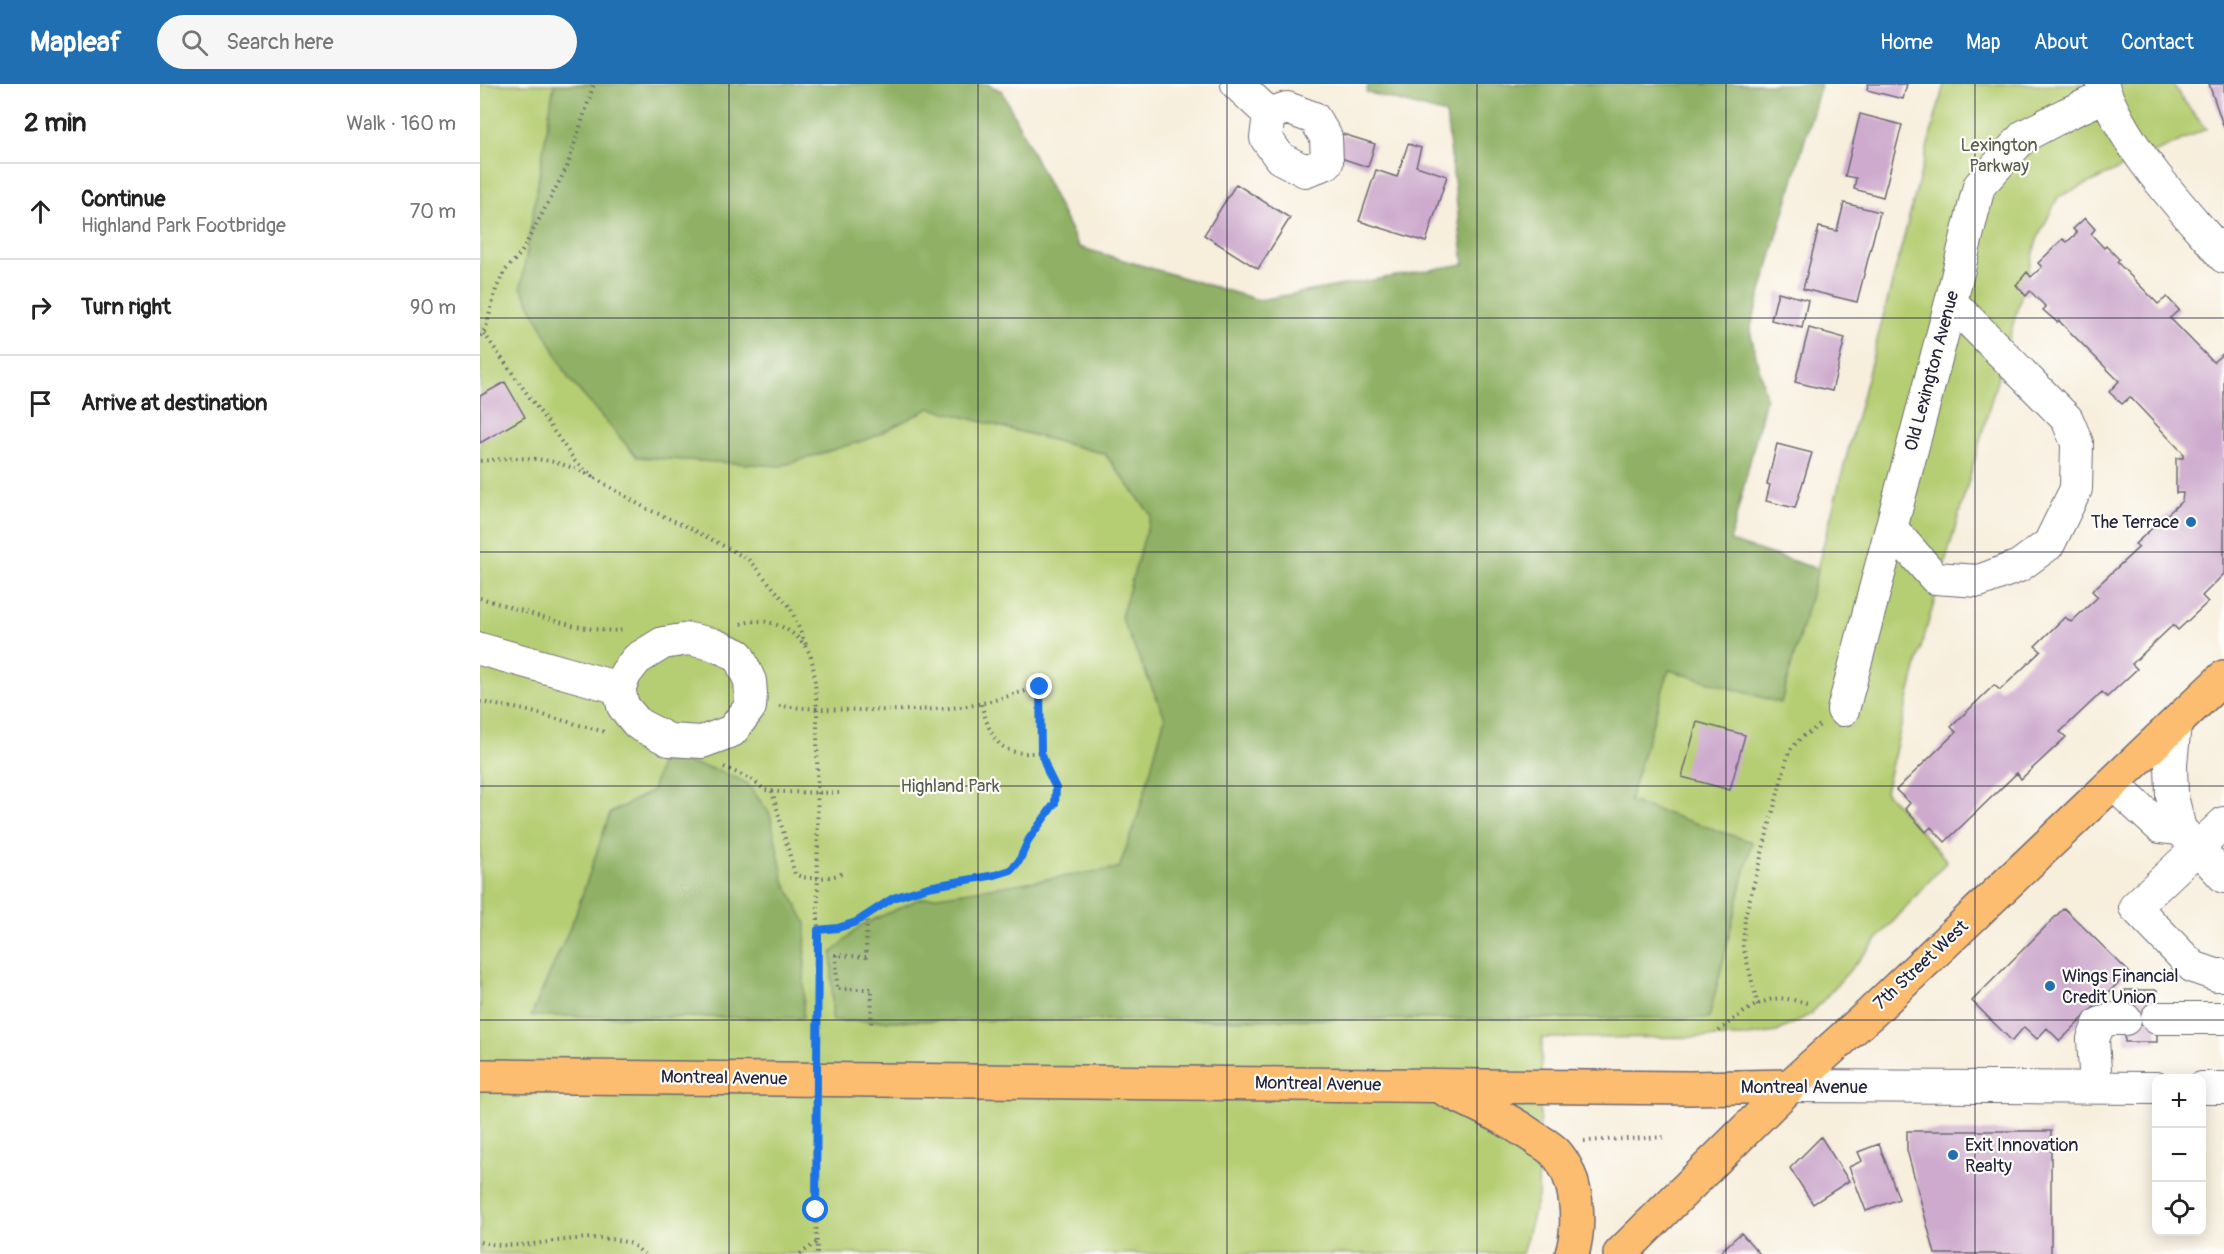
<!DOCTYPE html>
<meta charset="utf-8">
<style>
body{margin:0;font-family:Pangolin,sans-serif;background:#f6f6f6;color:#222}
.controls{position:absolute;right:18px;bottom:18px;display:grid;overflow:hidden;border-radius:12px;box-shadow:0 3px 15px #0003}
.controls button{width:54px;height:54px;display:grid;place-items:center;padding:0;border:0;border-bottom:2px solid #e0e0e0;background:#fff;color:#222;font:30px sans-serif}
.stop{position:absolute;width:18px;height:18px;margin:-14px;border:4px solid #1a73e8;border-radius:50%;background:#fff}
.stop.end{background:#1a73e8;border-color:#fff;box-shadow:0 2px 6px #0008}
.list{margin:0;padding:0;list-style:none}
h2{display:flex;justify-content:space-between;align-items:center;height:78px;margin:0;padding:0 24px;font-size:26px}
h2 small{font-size:20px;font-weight:400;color:#767676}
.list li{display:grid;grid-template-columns:39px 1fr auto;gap:18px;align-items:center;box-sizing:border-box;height:96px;padding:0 24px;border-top:2px solid #e0e0e0}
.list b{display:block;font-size:22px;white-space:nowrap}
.list p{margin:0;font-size:20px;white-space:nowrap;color:#767676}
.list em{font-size:20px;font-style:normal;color:#767676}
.icon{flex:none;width:33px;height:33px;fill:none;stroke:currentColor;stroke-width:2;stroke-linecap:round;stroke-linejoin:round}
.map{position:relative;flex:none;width:1744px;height:1170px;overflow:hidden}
header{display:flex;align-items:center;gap:36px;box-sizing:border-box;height:84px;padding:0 30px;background:#1f6fb2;color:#fff}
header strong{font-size:28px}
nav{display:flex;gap:33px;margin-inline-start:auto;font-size:21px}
.search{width:420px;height:54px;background:#f6f6f6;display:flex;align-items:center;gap:15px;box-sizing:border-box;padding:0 21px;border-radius:33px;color:#767676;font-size:22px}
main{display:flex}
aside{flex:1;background:#fff}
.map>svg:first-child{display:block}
.green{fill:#b6ce73;stroke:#6c7857;stroke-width:1.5}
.forest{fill:#90b165;stroke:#596a50;stroke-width:1.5}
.building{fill:#ceabce}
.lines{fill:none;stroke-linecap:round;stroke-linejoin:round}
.minor-casing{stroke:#6d6973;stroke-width:34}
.major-casing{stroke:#6d6973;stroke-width:36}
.path{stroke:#6d6973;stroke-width:4;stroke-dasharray:1.5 4.5;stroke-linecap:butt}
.minor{stroke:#fff;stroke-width:32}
.major{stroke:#fcbd6f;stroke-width:33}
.path-bridge{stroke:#6d6973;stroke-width:4;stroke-dasharray:1.5 4.5;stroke-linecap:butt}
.route{stroke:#1a73e8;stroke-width:8}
.grid{fill:none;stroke:#22223b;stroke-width:1.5;stroke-opacity:0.55}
.poi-dot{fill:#1f6fb2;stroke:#fdfcf7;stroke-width:2}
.labels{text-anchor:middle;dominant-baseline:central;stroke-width:4.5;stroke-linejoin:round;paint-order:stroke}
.park-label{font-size:18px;fill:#565e4f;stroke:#fdfcf7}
.street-label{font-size:18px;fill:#22223b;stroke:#fdfcf7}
.poi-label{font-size:18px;fill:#22223b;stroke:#fdfcf7;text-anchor:start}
</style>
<header>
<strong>Mapleaf</strong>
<div class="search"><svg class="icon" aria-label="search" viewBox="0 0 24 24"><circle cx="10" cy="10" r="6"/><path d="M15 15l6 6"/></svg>Search here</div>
<nav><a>Home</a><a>Map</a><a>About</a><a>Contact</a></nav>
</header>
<main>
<aside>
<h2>2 min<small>Walk · 160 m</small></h2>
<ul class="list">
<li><svg class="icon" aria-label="ahead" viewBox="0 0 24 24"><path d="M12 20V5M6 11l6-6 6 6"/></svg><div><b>Continue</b><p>Highland Park Footbridge</p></div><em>70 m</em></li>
<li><svg class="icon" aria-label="right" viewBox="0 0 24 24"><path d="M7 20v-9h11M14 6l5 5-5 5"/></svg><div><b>Turn right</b></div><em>90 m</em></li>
<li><svg class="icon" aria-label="arrive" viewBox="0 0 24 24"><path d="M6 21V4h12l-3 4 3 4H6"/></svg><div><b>Arrive at destination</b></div></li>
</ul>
</aside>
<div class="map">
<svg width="1744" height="1170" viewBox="0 0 1744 1170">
<rect width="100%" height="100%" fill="#fdfcf7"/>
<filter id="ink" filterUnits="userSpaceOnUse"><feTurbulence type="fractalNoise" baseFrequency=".0167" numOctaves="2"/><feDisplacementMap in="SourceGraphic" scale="12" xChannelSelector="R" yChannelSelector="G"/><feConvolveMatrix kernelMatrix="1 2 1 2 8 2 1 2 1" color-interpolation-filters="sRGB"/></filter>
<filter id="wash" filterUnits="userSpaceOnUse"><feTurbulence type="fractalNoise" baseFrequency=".008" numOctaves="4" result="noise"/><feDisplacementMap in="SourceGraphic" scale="24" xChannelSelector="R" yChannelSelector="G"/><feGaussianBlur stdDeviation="1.35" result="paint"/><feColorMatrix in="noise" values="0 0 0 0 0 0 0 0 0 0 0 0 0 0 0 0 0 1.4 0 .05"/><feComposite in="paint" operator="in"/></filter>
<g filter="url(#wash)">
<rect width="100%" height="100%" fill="#f7eedc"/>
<!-- green -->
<path class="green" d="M 0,0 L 264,0 L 654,270 L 1337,485 L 1464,0 L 1693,0 L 1700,12 L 1726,45 L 1578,113 L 1557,156 L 1441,564 L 1405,707 L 1467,777 L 1331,930 L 1297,948 L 1262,953 L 1062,954 L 1058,1113 L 1042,1170 L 0,1170 Z"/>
<!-- forest -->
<path class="forest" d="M 74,0 L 507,0 L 522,7 L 599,163 L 779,216 L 984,180 L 966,30 L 886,8 L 889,0 L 1341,0 L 1270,246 L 1286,314 L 1250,457 L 1338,485 L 1301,619 L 1189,586 L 1149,717 L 1272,758 L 1229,934 L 352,937 L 352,869 L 380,842 L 439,815 L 639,784 L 659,728 L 685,633 L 641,533 L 671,431 L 625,370 L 450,324 L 391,354 L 301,382 L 157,373 L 89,295 L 41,203 Z
M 182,673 L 238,686 L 267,699 L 290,730 L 304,797 L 326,839 L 323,934 L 51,932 L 95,832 L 130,729 L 172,707 Z"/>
<g id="blocks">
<!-- building -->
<path class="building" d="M 1388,0 L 1427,0 L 1423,15 L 1387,6 Z
M 1729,0 L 1744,0 L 1744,44 Z
M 1380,30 L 1422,41 L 1403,113 L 1374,105 L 1376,94 L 1365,92 Z
M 863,50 L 895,60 L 888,83 L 855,72 Z
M 928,60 L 941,64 L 936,82 L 967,92 L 946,158 L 879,137 L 896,86 L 917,93 Z
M 756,100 L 810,134 L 778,185 L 724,151 Z
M 1364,119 L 1400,128 L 1377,218 L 1323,205 L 1339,143 L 1357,147 Z
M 1605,134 L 1615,145 L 1611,150 L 1624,164 L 1626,162 L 1639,175 L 1637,178 L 1678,220 L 1687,213 L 1699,226 L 1690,234 L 1733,278 L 1744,269 L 1744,490 L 1722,512 L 1728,518 L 1698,546 L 1693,541 L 1652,580 L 1657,585 L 1627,613 L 1622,608 L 1580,648 L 1586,653 L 1541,695 L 1537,689 L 1465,758 L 1451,743 L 1446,748 L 1425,725 L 1430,719 L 1416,706 L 1476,648 L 1471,643 L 1514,601 L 1520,606 L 1561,567 L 1555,562 L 1585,533 L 1591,538 L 1618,513 L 1612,507 L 1659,463 L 1655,460 L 1702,417 L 1703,409 L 1696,409 L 1696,374 L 1703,374 L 1703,369 L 1650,313 L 1642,320 L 1629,308 L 1639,297 L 1579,237 L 1577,238 L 1563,226 L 1566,223 L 1550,207 L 1546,212 L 1536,201 L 1547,188 L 1551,193 L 1562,183 L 1558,179 L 1583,155 L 1587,158 L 1597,149 L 1593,145 Z
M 1298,208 L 1328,216 L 1322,244 L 1291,236 Z
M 1329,244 L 1365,254 L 1352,307 L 1315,298 Z
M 25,298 L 45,333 L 0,359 L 0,312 Z
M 1297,360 L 1332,369 L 1315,424 L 1286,417 L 1290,401 L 1287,400 Z
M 1217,638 L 1265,651 L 1250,706 L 1202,693 Z
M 1584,824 L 1649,888 L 1580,957 L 1567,944 L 1557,955 L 1544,943 L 1532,957 L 1492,917 Z
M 1645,906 L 1677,906 L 1677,958 L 1645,958 Z
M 1427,1047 L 1571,1047 L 1571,1170 L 1455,1170 L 1427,1066 Z
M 1341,1053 L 1369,1097 L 1333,1120 L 1310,1084 Z
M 1399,1060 L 1419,1115 L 1386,1127 L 1369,1083 L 1382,1077 L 1378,1068 Z
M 1261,1149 L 1280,1170 L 1238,1170 Z"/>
</g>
</g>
<g filter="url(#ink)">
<use href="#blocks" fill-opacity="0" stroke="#6d6973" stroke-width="1.5"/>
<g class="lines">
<!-- minor casing -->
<g class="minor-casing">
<path id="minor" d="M 757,0 L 789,30
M 1622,0 C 1644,64 1701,122 1744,173
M 807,24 L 834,34 L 846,53 L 847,79 L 825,87 L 800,74 L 786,54 L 789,30 Z
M 1411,444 L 1455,494 L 1499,497 L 1539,482 L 1569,460 L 1596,405 L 1597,359 L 1587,335 L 1471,218
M 209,555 L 232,560 L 258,571 L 270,597 L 271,610 L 270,623 L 252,647 L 222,658 L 189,656 L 158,640 L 143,622 L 139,604 L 146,589 L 157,575 L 183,559 Z
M 0,565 L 139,604
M 1363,626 L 1471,218 L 1499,102 L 1544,52 L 1586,30 L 1626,12
M 1695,640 L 1691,680 L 1692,712 L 1700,745 L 1744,793
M 1633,700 L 1680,743 L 1700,745
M 1744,739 L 1655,823 L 1713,883 L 1736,891 L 1744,891
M 1677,934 L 1744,934
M 1310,1002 L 1676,1004
M 1616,1003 L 1613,955 L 1619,940 L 1630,935 L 1645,935
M 1722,1004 L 1744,1004"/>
</g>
<!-- major casing -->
<g class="major-casing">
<path id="major" d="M 0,992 L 1210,1004 L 1310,1002
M 966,1006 C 997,1021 1023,1032 1052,1052 C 1059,1057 1069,1062 1075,1068 C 1098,1093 1101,1139 1092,1170
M 1140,1170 L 1310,1002 L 1391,929 L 1744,593"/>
</g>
<!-- path -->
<path class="path" d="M 0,252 L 6,244 L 16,205 L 24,188 L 41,169 L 87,83 L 114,0
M 0,377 C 47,372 72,372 115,394 L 95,377 L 3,248
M 115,394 L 165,424 L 208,443 L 268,475 L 310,523 L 327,563
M 0,514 C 41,525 103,551 145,546
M 261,540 C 285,531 314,544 327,565 C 336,578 335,609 337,625 L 299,622
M 0,618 L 45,626 L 125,648
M 244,683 L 271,695 L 285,706 L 300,708 L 363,709
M 292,707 L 315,790 C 326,797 352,794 363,789
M 387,831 L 386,873 L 356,871 L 357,905 L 392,905 L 391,942
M 338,846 L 358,844 L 376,839 L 413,814 L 448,803 L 515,791 L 531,786 L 539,777 L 549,755 L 575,719 L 576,704 L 568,688 L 561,668 C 520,674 511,656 501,619
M 338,860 L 337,625 C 384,626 432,628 480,623 C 507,620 533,610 560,603 L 561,668
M 1278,921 L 1263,862 L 1265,833 L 1309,667 L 1322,653 L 1340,641
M 1239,947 C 1254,935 1273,919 1293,915 C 1304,913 1317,917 1328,919
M 1104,1057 L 1187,1053
M 336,1126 L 337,1170
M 0,1158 C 47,1170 101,1144 149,1159 C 154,1161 159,1166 164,1170
M 320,1170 L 336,1159"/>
<!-- minor -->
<use href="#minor" class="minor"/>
<!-- major -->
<use href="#major" class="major"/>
<!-- path-bridge -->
<path class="path-bridge" d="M 336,1126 L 338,860"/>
</g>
</g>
<g class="lines" filter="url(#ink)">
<!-- route -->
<path class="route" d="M 336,1126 L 338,846 L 358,844 L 376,838 L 413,814 L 448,803 L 515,791 L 531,786 L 539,777 L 549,755 L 575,719 L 576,704 L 568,688 L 561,668 L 560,603"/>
</g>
<!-- grid -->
<path class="grid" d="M 249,0 L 249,1170M 498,0 L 498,1170M 747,0 L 747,1170M 997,0 L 997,1170M 1246,0 L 1246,1170M 1495,0 L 1495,1170M 0,234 L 1744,234M 0,468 L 1744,468M 0,702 L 1744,702M 0,936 L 1744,936"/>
<!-- markers -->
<g class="poi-dot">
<circle cx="1711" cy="438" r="6"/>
<circle cx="1570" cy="902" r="6"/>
<circle cx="1473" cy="1071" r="6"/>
</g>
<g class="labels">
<!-- park labels -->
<g class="park-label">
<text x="1519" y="61">Lexington<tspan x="1519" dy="21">Parkway</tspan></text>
<text x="470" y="702">Highland Park</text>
</g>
<!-- street labels -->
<g class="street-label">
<text transform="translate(1452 287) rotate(-75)">Old Lexington Avenue</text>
<text transform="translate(1441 881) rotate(-43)">7th Street West</text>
<text transform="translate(244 994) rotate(1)">Montreal Avenue</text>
<text transform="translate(838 1000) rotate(1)">Montreal Avenue</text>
<text x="1324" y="1003">Montreal Avenue</text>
</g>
<!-- poi labels -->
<g class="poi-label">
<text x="1699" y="438" text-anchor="end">The Terrace</text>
<text x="1582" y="892">Wings Financial<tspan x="1582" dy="21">Credit Union</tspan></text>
<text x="1485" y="1061">Exit Innovation<tspan x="1485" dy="21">Realty</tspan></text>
</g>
</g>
</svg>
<div class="controls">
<button>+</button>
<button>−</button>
<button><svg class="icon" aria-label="locate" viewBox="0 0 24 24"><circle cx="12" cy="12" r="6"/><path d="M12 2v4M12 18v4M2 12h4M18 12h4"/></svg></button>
</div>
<div class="stop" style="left:336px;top:1126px"></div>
<div class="stop end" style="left:560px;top:603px"></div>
</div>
</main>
